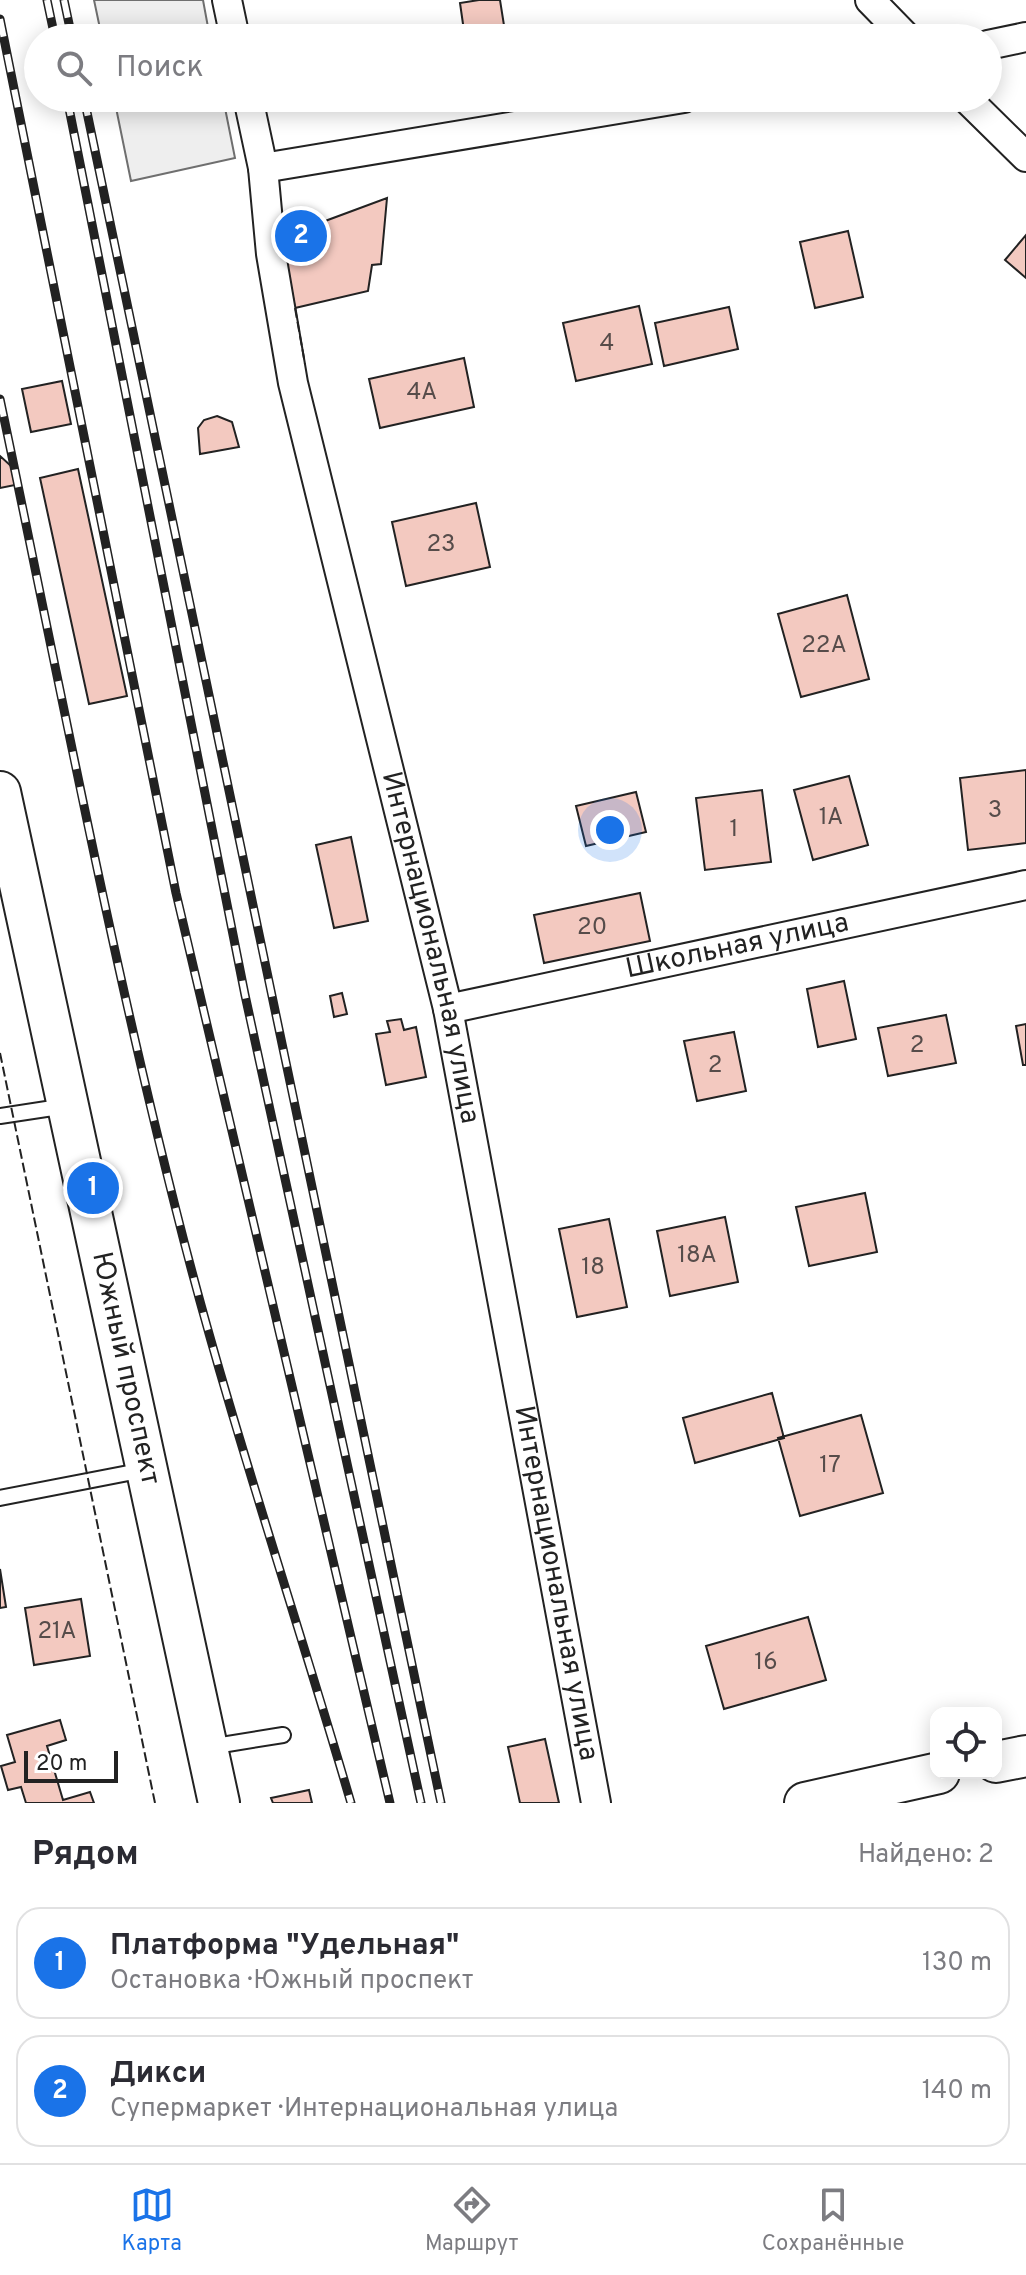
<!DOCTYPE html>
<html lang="ru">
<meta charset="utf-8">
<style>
body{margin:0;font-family:Overpass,sans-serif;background:#f7f7f7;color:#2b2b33}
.controls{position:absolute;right:24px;bottom:24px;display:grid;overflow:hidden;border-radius:16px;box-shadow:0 4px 20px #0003}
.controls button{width:72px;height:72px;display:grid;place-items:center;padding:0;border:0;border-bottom:2px solid #e1e1e2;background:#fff;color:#2b2b33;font:40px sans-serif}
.scale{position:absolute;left:24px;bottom:20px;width:94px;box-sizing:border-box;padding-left:8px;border:4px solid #222;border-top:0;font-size:22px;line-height:28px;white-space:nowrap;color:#222;-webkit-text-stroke:6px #fff;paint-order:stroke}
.you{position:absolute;left:610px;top:830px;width:28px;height:28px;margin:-20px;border:6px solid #fff;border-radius:50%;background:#1a73e8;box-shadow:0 0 0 12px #1a73e833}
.badge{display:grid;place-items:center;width:52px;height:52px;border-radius:50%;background:#1a73e8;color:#fff;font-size:26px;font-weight:700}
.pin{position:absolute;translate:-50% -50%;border:4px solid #fff;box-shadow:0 2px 8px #0006}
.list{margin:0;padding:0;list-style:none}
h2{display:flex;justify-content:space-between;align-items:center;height:104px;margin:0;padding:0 32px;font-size:34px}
h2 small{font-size:26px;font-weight:400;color:#7c7c81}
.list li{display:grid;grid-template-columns:52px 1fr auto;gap:24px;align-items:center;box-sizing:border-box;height:112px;margin:0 16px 16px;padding:0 16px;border:2px solid #e1e1e2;border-radius:24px}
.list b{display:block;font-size:30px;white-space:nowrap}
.list p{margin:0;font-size:26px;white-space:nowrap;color:#7c7c81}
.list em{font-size:26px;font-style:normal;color:#7c7c81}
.icon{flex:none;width:44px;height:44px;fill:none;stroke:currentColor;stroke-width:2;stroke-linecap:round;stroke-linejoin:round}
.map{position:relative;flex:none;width:1026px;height:1803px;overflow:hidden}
.search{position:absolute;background:#fff;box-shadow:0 4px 20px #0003;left:24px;right:24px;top:24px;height:88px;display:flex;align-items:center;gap:20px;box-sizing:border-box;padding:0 28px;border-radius:44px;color:#7c7c81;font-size:30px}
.sheet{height:360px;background:#fff}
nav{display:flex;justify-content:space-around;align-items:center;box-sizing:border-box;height:112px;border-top:2px solid #e1e1e2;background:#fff;font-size:22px;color:#7c7c81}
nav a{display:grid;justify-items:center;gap:4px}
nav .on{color:#1a73e8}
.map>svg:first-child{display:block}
.green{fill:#eee;stroke:#6f6f6f;stroke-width:2}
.building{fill:#f3c9c0;stroke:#222;stroke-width:2}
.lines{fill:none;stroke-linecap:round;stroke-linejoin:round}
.lane-casing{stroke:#222;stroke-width:18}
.street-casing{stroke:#222;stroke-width:32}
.secondary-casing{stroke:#222;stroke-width:44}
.lane{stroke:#fff;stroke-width:14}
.street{stroke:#fff;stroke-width:28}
.secondary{stroke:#fff;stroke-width:40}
.rail-casing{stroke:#222;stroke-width:9}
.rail{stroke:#fff;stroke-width:6;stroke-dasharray:18;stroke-linecap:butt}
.fence{stroke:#222;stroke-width:2;stroke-dasharray:10 4;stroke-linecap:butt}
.labels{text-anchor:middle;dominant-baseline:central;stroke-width:6;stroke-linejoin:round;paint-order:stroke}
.number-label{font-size:24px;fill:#564c4a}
.street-label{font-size:28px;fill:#222;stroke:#fff}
</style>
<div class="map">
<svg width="1026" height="1803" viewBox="0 0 1026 1803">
<rect width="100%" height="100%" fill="#fff"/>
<!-- green -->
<path class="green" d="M 94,0 L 203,0 L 210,38 L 102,38 Z
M 114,98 L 223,98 L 235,158 L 131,181 Z"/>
<!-- building -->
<path class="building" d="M 479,0 L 500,0 L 506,38 L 465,38 L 460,3 Z
M 387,198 L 381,264 L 372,265 L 368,291 L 295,308 L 287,265 L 295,239 L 309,227 Z
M 387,198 L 381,264 L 372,265 L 368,291 L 295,308 L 287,265 L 295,239 L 309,227 Z
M 848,231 L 863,297 L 815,308 L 800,242 Z
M 1026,235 L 1026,278 L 1005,260 Z
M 639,306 L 652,364 L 576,381 L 563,323 Z
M 729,307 L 738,349 L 664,366 L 655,323 Z
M 464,358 L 474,407 L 380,428 L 369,379 Z
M 62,381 L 71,424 L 31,432 L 22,389 Z
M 217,416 L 232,422 L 239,447 L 200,454 L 198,428 L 204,420 Z
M 0,456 L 11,466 L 15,485 L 0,488 Z
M 78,469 L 127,696 L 89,704 L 40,478 Z
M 476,503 L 490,567 L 406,586 L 392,522 Z
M 847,595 L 869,679 L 801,697 L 778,614 Z
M 1026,770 L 1026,843 L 968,850 L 960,778 Z
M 849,776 L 868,845 L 813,860 L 794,790 Z
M 762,790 L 771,862 L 705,870 L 696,798 Z
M 636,792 L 646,832 L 586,846 L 576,806 Z
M 351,837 L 368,921 L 334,928 L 316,845 Z
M 640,893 L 650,941 L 544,963 L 534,915 Z
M 844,981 L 856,1039 L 818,1047 L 807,989 Z
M 342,993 L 347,1014 L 334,1017 L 330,996 Z
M 946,1015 L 956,1063 L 888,1076 L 878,1028 Z
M 401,1019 L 404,1030 L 416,1027 L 426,1077 L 386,1085 L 376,1034 L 390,1032 L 387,1021 Z
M 1026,1024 L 1026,1065 L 1023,1065 L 1016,1026 Z
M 734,1032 L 746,1091 L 697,1101 L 684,1041 Z
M 865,1193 L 877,1252 L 809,1266 L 796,1207 Z
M 725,1217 L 738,1282 L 670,1296 L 657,1231 Z
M 609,1219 L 627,1307 L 577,1317 L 559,1229 Z
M 772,1393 L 784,1438 L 695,1463 L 683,1418 Z
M 861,1415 L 883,1493 L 800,1516 L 778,1438 Z
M 0,1569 L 6,1607 L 0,1608 Z
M 81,1599 L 90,1656 L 34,1665 L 25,1608 Z
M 808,1617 L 826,1680 L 724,1709 L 706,1646 Z
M 60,1720 L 66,1740 L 47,1746 L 63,1800 L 90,1792 L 94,1803 L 26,1803 L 21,1787 L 8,1790 L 1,1766 L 15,1762 L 7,1735 Z
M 545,1739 L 559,1803 L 520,1803 L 508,1747 Z
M 309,1790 L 312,1803 L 273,1803 L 271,1798 Z"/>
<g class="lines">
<!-- lane casing -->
<g class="lane-casing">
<path id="lane" d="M 0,1116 L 66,1106
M 0,1498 L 144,1470
M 209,1747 L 283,1735"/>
</g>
<!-- street casing -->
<g class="street-casing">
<g id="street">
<path d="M 227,0 L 235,38"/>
<path d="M 870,0 L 907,38"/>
<path d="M 988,45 L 1026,37"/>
<path id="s1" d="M 248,98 L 263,168 L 271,254 L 293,383 L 448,1009 L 596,1803"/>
<path d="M 966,98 L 1026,157"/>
<path d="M 263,168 L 684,98"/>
<path id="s2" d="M 448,1009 L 1026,885"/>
</g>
</g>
<!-- secondary casing -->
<g class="secondary-casing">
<g id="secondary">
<path id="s3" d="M 0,792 L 219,1803"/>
<path d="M 996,1762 L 1026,1756"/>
<path d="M 805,1803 L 939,1773"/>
</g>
</g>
<!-- lane -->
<use href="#lane" class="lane"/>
<!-- street -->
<use href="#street" class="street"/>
<!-- secondary -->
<use href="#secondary" class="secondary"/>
<!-- rail casing -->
<g class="rail-casing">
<path id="rail" d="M 47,0 L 55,38
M 64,0 L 72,38
M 0,19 L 176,893 L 390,1803
M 67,98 L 245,995 L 421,1803
M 84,98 L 441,1803
M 0,399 C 57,670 108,942 176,1210 C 226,1410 293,1605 351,1803"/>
</g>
<!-- rail -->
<use href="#rail" class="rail"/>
<!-- fence -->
<path class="fence" d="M 295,308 L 305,364
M 0,1053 L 155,1803"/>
</g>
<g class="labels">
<!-- number labels -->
<g class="number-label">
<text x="607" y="344">4</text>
<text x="422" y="393">4А</text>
<text x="441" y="545">23</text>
<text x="824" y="646">22А</text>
<text x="995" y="811">3</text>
<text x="831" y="818">1А</text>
<text x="734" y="830">1</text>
<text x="592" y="928">20</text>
<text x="917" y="1046">2</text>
<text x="715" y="1066">2</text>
<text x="697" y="1256">18А</text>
<text x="593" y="1268">18</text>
<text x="830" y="1466">17</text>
<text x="57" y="1632">21А</text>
<text x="766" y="1663">16</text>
</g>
<!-- street labels -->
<g class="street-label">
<text stroke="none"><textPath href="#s2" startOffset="296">Школьная улица</textPath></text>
<text stroke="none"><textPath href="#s1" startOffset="870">Интернациональная улица</textPath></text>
<text stroke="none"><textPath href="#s3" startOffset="590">Южный проспект</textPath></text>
<text stroke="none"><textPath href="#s1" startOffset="1518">Интернациональная улица</textPath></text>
</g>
</g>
</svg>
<div class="controls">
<button><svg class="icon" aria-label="locate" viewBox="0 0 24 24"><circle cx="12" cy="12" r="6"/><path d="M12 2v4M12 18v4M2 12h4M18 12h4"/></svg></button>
</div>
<div class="scale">20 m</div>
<div class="you"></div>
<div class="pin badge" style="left:93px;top:1188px">1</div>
<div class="pin badge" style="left:301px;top:236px">2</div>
<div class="search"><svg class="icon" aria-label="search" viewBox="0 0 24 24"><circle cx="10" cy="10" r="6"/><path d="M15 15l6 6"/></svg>Поиск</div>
</div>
<section class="sheet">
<h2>Рядом<small>Найдено: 2</small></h2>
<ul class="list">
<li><span class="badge">1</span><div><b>Платформа &quot;Удельная&quot;</b><p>Остановка · Южный проспект</p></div><em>130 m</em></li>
<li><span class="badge">2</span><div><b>Дикси</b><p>Супермаркет · Интернациональная улица</p></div><em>140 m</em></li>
</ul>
</section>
<nav>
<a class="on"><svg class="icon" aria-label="map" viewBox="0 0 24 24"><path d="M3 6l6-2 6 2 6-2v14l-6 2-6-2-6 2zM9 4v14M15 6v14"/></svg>Карта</a>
<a><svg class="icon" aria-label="directions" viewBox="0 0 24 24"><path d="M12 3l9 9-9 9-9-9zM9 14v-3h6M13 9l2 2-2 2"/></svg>Маршрут</a>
<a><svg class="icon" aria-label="saved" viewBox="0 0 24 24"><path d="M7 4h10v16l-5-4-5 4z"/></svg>Сохранённые</a>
</nav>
